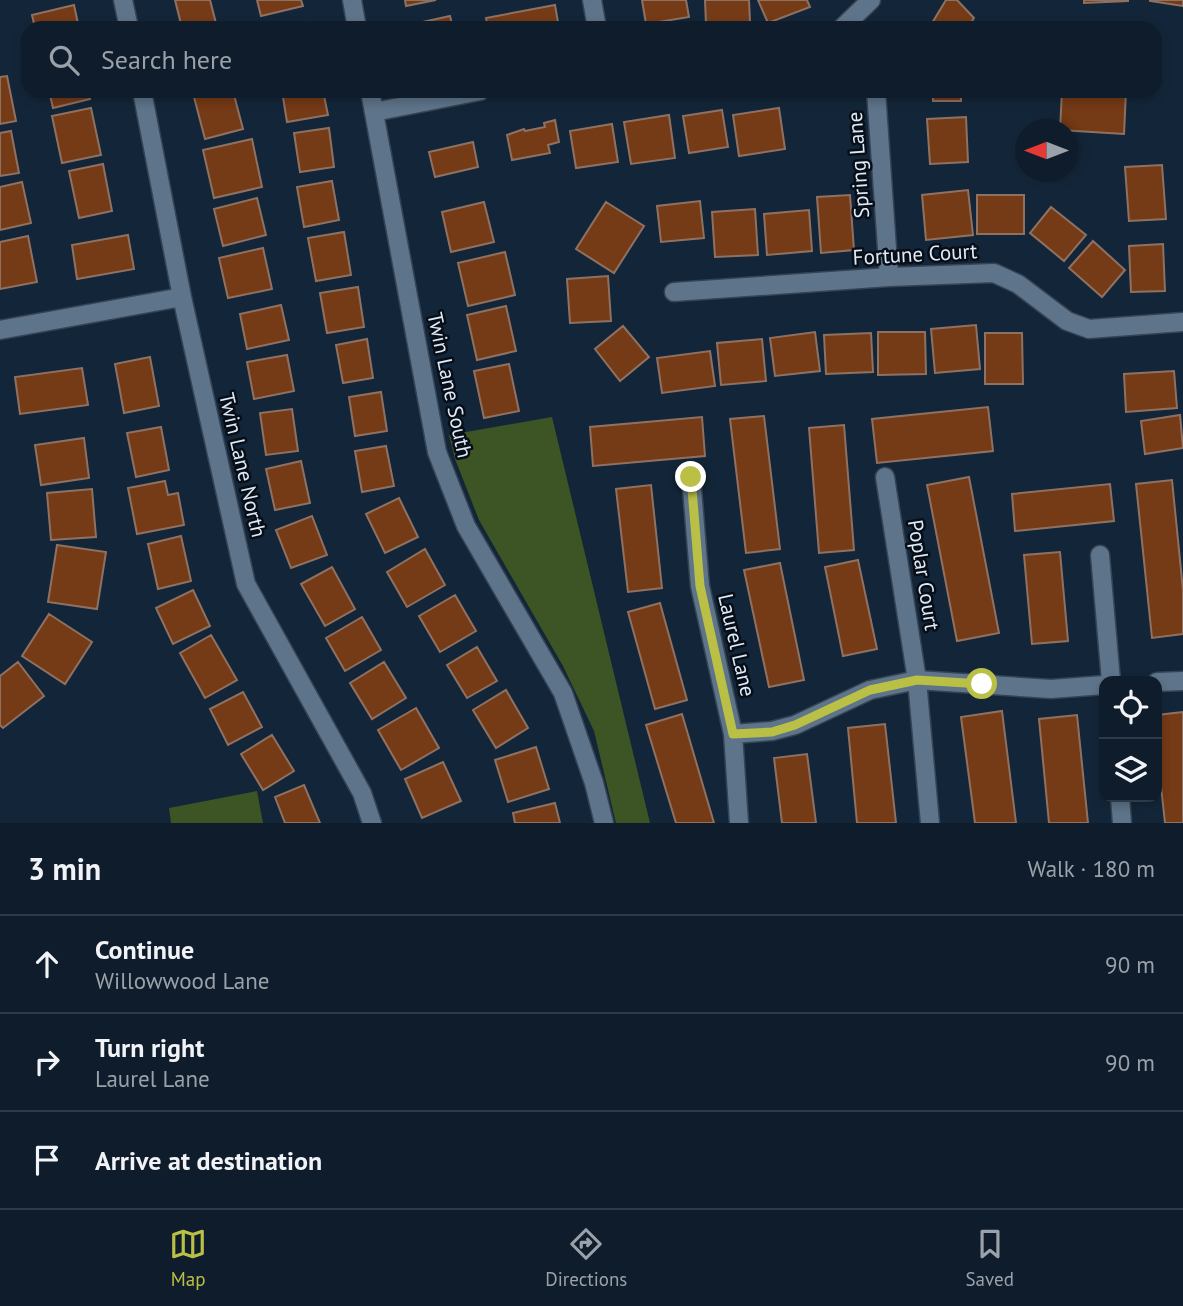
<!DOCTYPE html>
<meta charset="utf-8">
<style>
body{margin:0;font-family:"PT Sans",sans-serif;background:#1c2937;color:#f1f3f6}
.controls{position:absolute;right:21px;bottom:21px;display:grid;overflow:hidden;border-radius:14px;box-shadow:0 4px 10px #0003}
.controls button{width:63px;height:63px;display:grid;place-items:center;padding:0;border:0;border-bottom:2px solid #2e3a47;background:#0e1c2b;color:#f1f3f6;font:35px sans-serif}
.compass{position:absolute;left:1015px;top:119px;width:63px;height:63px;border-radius:50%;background:#0e1c2b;box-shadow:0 4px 10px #0003;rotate:270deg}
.stop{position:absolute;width:21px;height:21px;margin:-16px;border:5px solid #bac045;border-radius:50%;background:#fff}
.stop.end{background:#bac045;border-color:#fff;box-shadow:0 2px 7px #0008}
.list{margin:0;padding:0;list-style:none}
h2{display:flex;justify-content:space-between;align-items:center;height:91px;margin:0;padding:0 28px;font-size:30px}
h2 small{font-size:23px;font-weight:400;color:#9ba1a9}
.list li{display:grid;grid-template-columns:46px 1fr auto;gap:21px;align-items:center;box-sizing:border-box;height:98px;padding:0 28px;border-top:2px solid #2e3a47}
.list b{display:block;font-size:26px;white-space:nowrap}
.list p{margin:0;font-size:23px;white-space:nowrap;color:#9ba1a9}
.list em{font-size:23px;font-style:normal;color:#9ba1a9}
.icon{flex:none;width:38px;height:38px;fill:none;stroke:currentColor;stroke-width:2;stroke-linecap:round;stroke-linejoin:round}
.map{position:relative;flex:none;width:1183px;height:823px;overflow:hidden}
.search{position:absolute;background:#0e1c2b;box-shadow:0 4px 10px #0003;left:21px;right:21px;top:21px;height:77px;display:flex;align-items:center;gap:18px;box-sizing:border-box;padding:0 24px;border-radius:21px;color:#9ba1a9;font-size:26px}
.sheet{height:385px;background:#0e1c2b}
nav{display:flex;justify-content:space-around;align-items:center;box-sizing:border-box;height:98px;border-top:2px solid #2e3a47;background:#0e1c2b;font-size:19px;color:#9ba1a9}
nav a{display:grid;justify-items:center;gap:4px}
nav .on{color:#bac045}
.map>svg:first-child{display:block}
.green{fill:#3d5424}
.building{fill:#753a16;stroke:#8f7162;stroke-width:2}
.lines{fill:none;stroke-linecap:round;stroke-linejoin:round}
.minor-casing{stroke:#354353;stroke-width:21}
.minor{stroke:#5e748a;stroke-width:18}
.route{stroke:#bac045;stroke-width:9}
.labels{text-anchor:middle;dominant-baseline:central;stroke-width:5;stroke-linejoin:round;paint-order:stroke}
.street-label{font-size:21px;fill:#deeaf7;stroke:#070e17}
</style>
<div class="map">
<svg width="1183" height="823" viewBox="0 0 1183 823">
<rect width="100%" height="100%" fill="#132639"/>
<!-- green -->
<path class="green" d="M 552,417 L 650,823 L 616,823 L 594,731 L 563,666 L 479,520 L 455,459 L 449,435 Z
M 257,791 L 263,823 L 171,823 L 169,808 Z"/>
<!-- building -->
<path class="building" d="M 175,0 L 210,0 L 217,27 L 182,28 Z
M 257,0 L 301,0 L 303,6 L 261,16 Z
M 405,0 L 436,0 L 406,6 Z
M 642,0 L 686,0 L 689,17 L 646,24 Z
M 705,0 L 749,0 L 750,22 L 706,24 Z
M 758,0 L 807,0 L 810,7 L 768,23 Z
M 946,0 L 957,0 L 974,18 L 968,28 L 929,28 Z
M 1084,0 L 1128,0 L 1128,1 L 1084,3 Z
M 1183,0 L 1183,6 L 1150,1 L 1150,0 Z
M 74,5 L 79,28 L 35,28 L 32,15 Z
M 555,5 L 559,28 L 488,28 L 486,18 Z
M 450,16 L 453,28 L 410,28 L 409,25 Z
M 307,22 L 308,28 L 269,28 Z
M 7,76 L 16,121 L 0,124 L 0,77 Z
M 49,91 L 88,91 L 90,99 L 53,108 Z
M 219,91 L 233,91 L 243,129 L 205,139 L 194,97 Z
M 282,91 L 323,91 L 328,115 L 287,122 Z
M 933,91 L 961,91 L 961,101 L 933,101 Z
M 1062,91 L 1126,91 L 1124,134 L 1060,130 Z
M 91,108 L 101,155 L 62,163 L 52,116 Z
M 779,108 L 785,149 L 739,156 L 733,115 Z
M 722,110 L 728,147 L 689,153 L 683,116 Z
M 669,115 L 675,158 L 631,164 L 624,122 Z
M 966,117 L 968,162 L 930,164 L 927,119 Z
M 555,120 L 559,142 L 548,145 L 550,153 L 512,160 L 507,135 L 524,129 L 525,131 L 545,127 L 544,123 Z
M 612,124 L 618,162 L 576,168 L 570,131 Z
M 329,128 L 334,167 L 300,172 L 294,133 Z
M 11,131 L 19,173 L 0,176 L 0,133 Z
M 252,139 L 262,187 L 214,198 L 203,150 Z
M 473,142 L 478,167 L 435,177 L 429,152 Z
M 103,164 L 112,211 L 79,218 L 69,171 Z
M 1162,165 L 1166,219 L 1129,221 L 1125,167 Z
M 332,181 L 339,220 L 304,227 L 297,187 Z
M 22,182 L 31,223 L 0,230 L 0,187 Z
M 968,190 L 973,235 L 926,240 L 922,195 Z
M 850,195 L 854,250 L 821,253 L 817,197 Z
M 977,195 L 1024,195 L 1024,234 L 977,234 Z
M 257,198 L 266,235 L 223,246 L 214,209 Z
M 700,201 L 704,238 L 661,242 L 657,206 Z
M 484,202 L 494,242 L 451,252 L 442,212 Z
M 606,202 L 644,226 L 614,273 L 576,249 Z
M 1051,207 L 1086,235 L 1064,261 L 1030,233 Z
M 755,209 L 758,255 L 715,257 L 712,212 Z
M 809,210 L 812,251 L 767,255 L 764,214 Z
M 344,232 L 351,275 L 316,281 L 308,238 Z
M 128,235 L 134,269 L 77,279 L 72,245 Z
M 28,236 L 37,282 L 0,289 L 0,242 Z
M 1093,241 L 1125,270 L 1102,297 L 1069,268 Z
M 1163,244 L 1165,291 L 1131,292 L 1129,246 Z
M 263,248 L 272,289 L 228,298 L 219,258 Z
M 505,252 L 515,295 L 468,306 L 458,263 Z
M 608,276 L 611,321 L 570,323 L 567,279 Z
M 358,287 L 364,327 L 327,333 L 320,293 Z
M 281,305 L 289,340 L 247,349 L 240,314 Z
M 506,306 L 516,351 L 477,360 L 467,315 Z
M 976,325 L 980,369 L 935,373 L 931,329 Z
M 623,326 L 649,357 L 620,381 L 595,349 Z
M 815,332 L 820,371 L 775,376 L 770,338 Z
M 878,332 L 925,332 L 926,374 L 878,375 Z
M 871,333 L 873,372 L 826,374 L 824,335 Z
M 985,333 L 1022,333 L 1023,384 L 985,384 Z
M 367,339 L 373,378 L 343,383 L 336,345 Z
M 762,339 L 766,381 L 721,385 L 717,343 Z
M 710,351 L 715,386 L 662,393 L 657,358 Z
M 287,355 L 294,391 L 254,399 L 247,362 Z
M 150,357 L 159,406 L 124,413 L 115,364 Z
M 509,364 L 519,411 L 484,418 L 474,371 Z
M 82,368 L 88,405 L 20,414 L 15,377 Z
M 1174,371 L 1177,408 L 1126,412 L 1124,374 Z
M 381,392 L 387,431 L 355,436 L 349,397 Z
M 988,407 L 993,451 L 877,463 L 872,419 Z
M 292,409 L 298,451 L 266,455 L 260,413 Z
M 1180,415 L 1183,448 L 1145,454 L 1141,421 Z
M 764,416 L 780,549 L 746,553 L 730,419 Z
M 702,417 L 705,456 L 593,466 L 590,427 Z
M 844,425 L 854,550 L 819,553 L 809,428 Z
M 161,427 L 169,470 L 136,477 L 127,433 Z
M 84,438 L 89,478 L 41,485 L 35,445 Z
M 386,446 L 394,486 L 362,492 L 355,451 Z
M 301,461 L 310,503 L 275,510 L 266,469 Z
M 969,477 L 999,633 L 957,641 L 927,485 Z
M 1172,480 L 1183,590 L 1183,634 L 1152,638 L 1136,484 Z
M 165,481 L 168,495 L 178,493 L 184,525 L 137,534 L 128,488 Z
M 1110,484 L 1114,521 L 1015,531 L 1012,494 Z
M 651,485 L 662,588 L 628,592 L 616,489 Z
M 92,489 L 96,537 L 51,540 L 47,493 Z
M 399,498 L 418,537 L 385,553 L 366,514 Z
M 312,516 L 327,555 L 291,568 L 276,530 Z
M 181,536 L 191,581 L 158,589 L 148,544 Z
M 57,545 L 106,552 L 97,609 L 48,602 Z
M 425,549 L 445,585 L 407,607 L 387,572 Z
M 1060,552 L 1068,641 L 1032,644 L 1024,555 Z
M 858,560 L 877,649 L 843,656 L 825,567 Z
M 780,563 L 804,680 L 769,687 L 744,570 Z
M 332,567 L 355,609 L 325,626 L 301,584 Z
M 193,590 L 210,626 L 173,644 L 156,608 Z
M 455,595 L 476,631 L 440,652 L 419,616 Z
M 660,603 L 687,700 L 655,709 L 628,612 Z
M 49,614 L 92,642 L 65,684 L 22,656 Z
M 362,617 L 381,650 L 345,671 L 326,638 Z
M 211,635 L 237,680 L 205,698 L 180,653 Z
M 477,647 L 497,681 L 467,698 L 447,665 Z
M 18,662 L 44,696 L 3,728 L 0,725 L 0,676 Z
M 384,662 L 406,698 L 372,719 L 350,683 Z
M 506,690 L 528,728 L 496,748 L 473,710 Z
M 243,692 L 262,727 L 228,745 L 210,709 Z
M 416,708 L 439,748 L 401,770 L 378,730 Z
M 1002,711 L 1016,823 L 975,823 L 961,717 Z
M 1183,712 L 1183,823 L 1165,823 L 1157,749 L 1157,715 Z
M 682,714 L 714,823 L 676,823 L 646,725 Z
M 1077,715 L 1088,823 L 1049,823 L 1039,719 Z
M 885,724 L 896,823 L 857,823 L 848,728 Z
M 272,735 L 294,771 L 263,790 L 241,754 Z
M 536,747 L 549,789 L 508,802 L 495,760 Z
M 807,754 L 816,823 L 782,823 L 774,758 Z
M 443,762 L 461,801 L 422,818 L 405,779 Z
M 304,785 L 320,823 L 285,823 L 275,797 Z
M 555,803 L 560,823 L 515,823 L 513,813 Z"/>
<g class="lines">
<!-- minor casing -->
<g class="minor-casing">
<path id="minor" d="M 123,0 L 129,28
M 352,0 L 357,28
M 592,0 L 597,28
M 842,28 L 871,0
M 142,91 L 182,297 L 246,584 L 362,793 L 372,823
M 370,91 L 437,452 L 466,526 L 563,693 L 594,783 L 604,823
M 876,91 L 889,277
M 374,112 L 480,91
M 674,292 L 889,277 L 994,273 L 1018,284 L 1067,321 L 1089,329 L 1183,322
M 0,330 L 182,297
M 691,477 L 700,586 L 733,734 L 739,823
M 885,477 L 917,680 L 930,823
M 1100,555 L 1111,681
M 1157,682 L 1183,681
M 733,734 L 772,731 L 795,725 L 870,690 L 917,680 L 1051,689 L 1104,685
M 1120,797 L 1122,823"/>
</g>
<!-- minor -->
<use href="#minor" class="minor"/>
</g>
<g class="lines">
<!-- route -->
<path class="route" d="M 691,477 L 700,586 L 733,734 L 772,732 L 795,725 L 870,690 L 917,680 L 982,684"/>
</g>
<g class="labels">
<!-- street labels -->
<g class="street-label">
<text transform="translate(858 165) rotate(-94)">Spring Lane</text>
<text transform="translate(915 254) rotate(-3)">Fortune Court</text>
<text transform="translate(450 385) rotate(78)">Twin Lane South</text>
<text transform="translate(243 465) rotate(77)">Twin Lane North</text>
<text transform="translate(924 575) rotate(81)">Poplar Court</text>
<text transform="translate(737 645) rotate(77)">Laurel Lane</text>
</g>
</g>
</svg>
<div class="controls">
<button><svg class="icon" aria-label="locate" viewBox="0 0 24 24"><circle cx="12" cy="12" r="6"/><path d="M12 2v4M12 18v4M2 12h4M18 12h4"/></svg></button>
<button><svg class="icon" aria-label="layers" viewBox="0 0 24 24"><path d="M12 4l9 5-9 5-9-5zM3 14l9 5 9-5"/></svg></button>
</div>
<svg class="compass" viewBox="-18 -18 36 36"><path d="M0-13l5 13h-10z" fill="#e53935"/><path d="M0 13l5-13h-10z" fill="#9ba1a9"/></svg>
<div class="stop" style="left:982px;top:684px"></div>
<div class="stop end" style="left:691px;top:477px"></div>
<div class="search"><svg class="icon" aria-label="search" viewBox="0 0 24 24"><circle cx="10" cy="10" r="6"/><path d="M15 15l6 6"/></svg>Search here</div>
</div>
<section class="sheet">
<h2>3 min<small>Walk · 180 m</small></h2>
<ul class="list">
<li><svg class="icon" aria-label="ahead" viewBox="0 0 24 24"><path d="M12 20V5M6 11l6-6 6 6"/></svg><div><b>Continue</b><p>Willowwood Lane</p></div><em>90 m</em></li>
<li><svg class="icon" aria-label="right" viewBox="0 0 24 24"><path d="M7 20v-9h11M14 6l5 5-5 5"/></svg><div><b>Turn right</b><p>Laurel Lane</p></div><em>90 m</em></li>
<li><svg class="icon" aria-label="arrive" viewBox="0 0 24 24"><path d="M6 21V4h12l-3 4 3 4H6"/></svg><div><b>Arrive at destination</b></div></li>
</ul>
</section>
<nav>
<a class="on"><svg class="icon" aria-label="map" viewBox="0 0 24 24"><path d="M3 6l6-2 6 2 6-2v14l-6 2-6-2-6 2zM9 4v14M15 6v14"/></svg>Map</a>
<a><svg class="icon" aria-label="directions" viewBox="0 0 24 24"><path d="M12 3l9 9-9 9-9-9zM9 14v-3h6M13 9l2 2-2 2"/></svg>Directions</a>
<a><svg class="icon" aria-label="saved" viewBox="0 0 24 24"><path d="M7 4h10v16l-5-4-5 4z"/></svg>Saved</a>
</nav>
